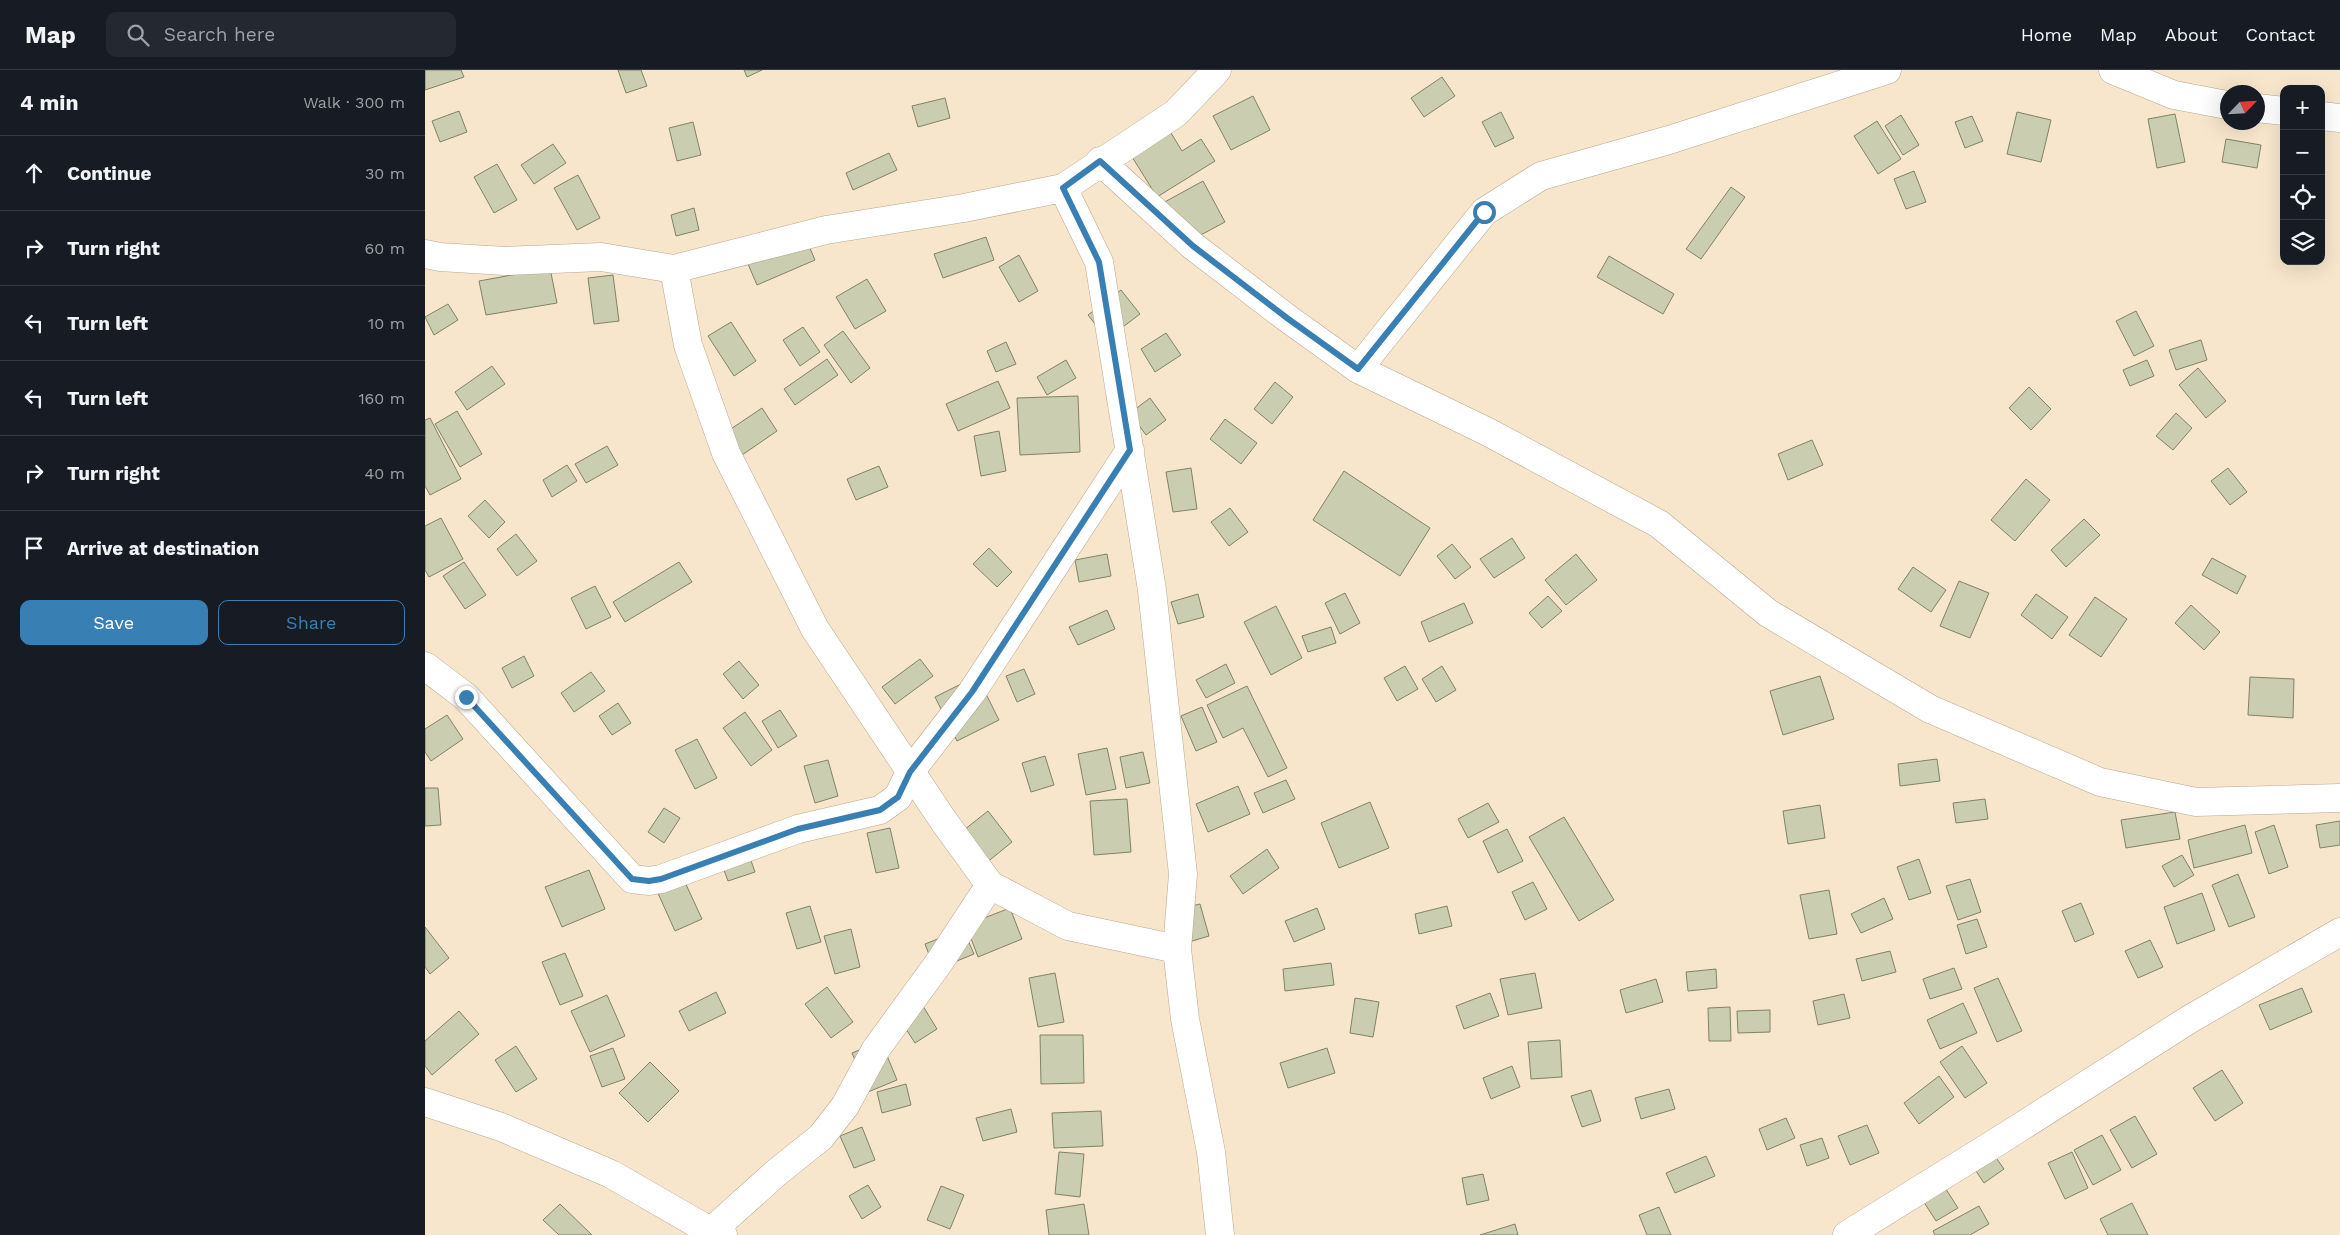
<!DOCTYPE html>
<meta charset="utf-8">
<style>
body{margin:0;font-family:"Work Sans",sans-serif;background:#242831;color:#f1f3f6}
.controls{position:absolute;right:15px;top:15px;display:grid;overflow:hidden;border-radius:10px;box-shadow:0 5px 20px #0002}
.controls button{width:45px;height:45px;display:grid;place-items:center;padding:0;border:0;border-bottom:1px solid #363941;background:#171b24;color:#f1f3f6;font:25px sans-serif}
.compass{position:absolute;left:1795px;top:15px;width:45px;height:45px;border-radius:50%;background:#171b24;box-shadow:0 5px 20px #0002;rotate:65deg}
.stop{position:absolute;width:15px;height:15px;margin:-11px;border:4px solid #387fb4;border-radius:50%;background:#fff}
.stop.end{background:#387fb4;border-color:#fff;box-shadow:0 1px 5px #0008}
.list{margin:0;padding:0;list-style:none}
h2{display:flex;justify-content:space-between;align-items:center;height:65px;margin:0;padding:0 20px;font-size:21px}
h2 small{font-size:16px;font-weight:400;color:#9ea1a6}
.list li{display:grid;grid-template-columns:32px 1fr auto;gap:15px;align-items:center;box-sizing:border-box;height:75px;padding:0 20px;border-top:1px solid #363941}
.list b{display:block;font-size:19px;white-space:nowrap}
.list em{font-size:16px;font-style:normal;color:#9ea1a6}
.actions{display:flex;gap:10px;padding:15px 20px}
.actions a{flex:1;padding:11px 0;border:1px solid #387fb4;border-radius:10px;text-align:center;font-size:18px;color:#387fb4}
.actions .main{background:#387fb4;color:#fff}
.icon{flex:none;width:28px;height:28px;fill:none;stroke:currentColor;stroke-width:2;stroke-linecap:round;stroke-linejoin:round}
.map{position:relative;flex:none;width:1915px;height:1165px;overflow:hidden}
header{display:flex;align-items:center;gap:30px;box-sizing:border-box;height:70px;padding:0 25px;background:#171b24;border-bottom:1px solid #363941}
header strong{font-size:24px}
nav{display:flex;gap:28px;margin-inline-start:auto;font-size:18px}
.search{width:350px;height:45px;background:#242831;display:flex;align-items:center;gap:12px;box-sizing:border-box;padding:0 18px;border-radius:10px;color:#9ea1a6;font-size:19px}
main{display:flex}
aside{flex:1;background:#171b24}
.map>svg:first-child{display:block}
.building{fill:#cbcdb0;stroke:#808267}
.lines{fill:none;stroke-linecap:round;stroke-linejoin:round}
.minor-casing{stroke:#b7a78e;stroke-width:29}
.minor{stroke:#fff;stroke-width:28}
.route{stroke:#387fb4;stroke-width:6}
</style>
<header>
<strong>Map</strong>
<div class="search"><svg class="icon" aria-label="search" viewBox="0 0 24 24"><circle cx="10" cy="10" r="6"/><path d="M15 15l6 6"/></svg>Search here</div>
<nav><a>Home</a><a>Map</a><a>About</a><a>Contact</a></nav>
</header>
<main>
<aside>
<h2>4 min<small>Walk · 300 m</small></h2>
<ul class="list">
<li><svg class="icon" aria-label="ahead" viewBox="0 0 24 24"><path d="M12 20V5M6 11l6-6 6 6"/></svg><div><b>Continue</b></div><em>30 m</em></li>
<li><svg class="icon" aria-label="right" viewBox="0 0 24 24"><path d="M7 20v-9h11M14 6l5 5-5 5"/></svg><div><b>Turn right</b></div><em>60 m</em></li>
<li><svg class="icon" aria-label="left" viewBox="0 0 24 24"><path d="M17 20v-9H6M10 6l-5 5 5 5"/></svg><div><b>Turn left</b></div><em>10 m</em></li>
<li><svg class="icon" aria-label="left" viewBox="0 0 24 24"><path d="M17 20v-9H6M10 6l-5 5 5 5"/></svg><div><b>Turn left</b></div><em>160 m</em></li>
<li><svg class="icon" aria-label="right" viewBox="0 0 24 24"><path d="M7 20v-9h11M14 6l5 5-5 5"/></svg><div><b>Turn right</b></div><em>40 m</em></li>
<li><svg class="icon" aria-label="arrive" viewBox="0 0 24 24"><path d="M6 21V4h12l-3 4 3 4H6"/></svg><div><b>Arrive at destination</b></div></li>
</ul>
<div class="actions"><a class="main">Save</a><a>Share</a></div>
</aside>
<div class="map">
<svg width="1915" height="1165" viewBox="0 0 1915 1165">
<rect width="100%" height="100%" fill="#f7e6cc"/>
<!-- building -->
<path class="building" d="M 0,0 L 36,0 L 39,7 L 0,20 Z
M 193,0 L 216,0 L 222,16 L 201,23 Z
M 319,0 L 337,0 L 322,7 Z
M 1017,7 L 1030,26 L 999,47 L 986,28 Z
M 828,26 L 845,60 L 806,80 L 788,46 Z
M 520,28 L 525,48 L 493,57 L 487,36 Z
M 34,41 L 42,62 L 15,72 L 7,51 Z
M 1076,42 L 1089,68 L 1070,77 L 1057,52 Z
M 1592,42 L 1626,50 L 1616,92 L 1582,84 Z
M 1750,44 L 1760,92 L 1732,98 L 1723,49 Z
M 1476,45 L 1494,75 L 1478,85 L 1460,56 Z
M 1547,46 L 1558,71 L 1540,78 L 1530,52 Z
M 1452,51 L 1476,89 L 1453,104 L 1429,66 Z
M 268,52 L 276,85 L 252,91 L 244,58 Z
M 743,58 L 757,81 L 776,69 L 790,91 L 732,127 L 704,82 Z
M 1896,64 L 1898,64 L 1897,102 L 1896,102 Z
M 1801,69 L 1836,75 L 1832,98 L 1797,92 Z
M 128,74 L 141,93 L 109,114 L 96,95 Z
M 464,83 L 472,100 L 428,120 L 421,103 Z
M 72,94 L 92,130 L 69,143 L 49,107 Z
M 1489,101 L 1501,132 L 1481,139 L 1469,109 Z
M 153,105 L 175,148 L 152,160 L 129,118 Z
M 778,111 L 800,152 L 757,175 L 736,134 Z
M 1306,117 L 1320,127 L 1276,189 L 1261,179 Z
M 269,138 L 274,160 L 251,166 L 246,145 Z
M 561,167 L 569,190 L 518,208 L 509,184 Z
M 381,169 L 390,190 L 332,215 L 323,194 Z
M 594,185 L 613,221 L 594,232 L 574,197 Z
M 1184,186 L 1249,224 L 1238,244 L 1172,207 Z
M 125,198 L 132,233 L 61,245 L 54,211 Z
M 188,205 L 194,251 L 169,254 L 163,208 Z
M 442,209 L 461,241 L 430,259 L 411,227 Z
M 696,220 L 715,244 L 682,269 L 663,245 Z
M 23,234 L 33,250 L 9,265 L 0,247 Z
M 1711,241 L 1729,276 L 1709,286 L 1691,251 Z
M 306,252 L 331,291 L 309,306 L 283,266 Z
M 378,257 L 395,282 L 375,296 L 358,270 Z
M 418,261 L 445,298 L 426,313 L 399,275 Z
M 741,263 L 756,285 L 730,302 L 716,279 Z
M 1776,270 L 1782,290 L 1751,300 L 1744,280 Z
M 581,272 L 591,294 L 571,302 L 562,281 Z
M 402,289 L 413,305 L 370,335 L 359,319 Z
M 641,290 L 651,308 L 622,325 L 612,307 Z
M 1722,290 L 1729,306 L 1705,316 L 1698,300 Z
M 67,296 L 80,314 L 42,340 L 30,322 Z
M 1773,298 L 1801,331 L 1781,348 L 1754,315 Z
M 573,311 L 585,338 L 533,361 L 521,334 Z
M 850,312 L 868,327 L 847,354 L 829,339 Z
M 1604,317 L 1626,339 L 1606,360 L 1584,338 Z
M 653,326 L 655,382 L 595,385 L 592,328 Z
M 725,328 L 741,350 L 721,365 L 705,343 Z
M 337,338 L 352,361 L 301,396 L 285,373 Z
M 32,341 L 57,384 L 35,397 L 10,354 Z
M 1751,343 L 1767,358 L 1748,380 L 1731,366 Z
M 5,348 L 36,409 L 5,425 L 0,416 L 0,350 Z
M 800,349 L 832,373 L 816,394 L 785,369 Z
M 574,361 L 581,401 L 556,406 L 549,366 Z
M 1387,370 L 1398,395 L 1363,410 L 1353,384 Z
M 182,376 L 193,395 L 161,413 L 150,394 Z
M 142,395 L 152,411 L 127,427 L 118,410 Z
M 454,396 L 463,417 L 431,430 L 422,409 Z
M 766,398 L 772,439 L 748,442 L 741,402 Z
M 1803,398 L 1822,422 L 1805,435 L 1786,411 Z
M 919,401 L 1005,458 L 975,506 L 888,450 Z
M 1601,409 L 1625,430 L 1590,471 L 1566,450 Z
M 60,430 L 80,452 L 64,468 L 43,446 Z
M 805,438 L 823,462 L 804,476 L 786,452 Z
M 16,448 L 38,489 L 4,507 L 0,500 L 0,456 Z
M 1659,449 L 1675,465 L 1641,497 L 1626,480 Z
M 91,464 L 112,491 L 92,506 L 72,479 Z
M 1087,468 L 1100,488 L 1069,508 L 1055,489 Z
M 1027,474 L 1046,497 L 1030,509 L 1012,486 Z
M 564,478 L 587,502 L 572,517 L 548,494 Z
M 682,484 L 686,506 L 654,512 L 650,490 Z
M 1151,484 L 1172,510 L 1141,535 L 1120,510 Z
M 1787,488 L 1821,506 L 1812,524 L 1777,505 Z
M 39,492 L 61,525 L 40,539 L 18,506 Z
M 254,492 L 267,512 L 200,552 L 188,532 Z
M 1488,497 L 1521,520 L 1506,542 L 1473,519 Z
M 1534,511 L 1564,523 L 1545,568 L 1515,556 Z
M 170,516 L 186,547 L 161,559 L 146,528 Z
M 920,523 L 935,553 L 915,564 L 900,533 Z
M 773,524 L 779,547 L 753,554 L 746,532 Z
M 1611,524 L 1643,547 L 1627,569 L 1596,545 Z
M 1123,526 L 1137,541 L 1117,558 L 1104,543 Z
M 1670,527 L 1702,549 L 1676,587 L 1644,565 Z
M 1039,533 L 1048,553 L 1004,572 L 996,552 Z
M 1766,535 L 1795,562 L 1779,580 L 1750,553 Z
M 851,536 L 877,588 L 846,605 L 819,552 Z
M 682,540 L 690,559 L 653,575 L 644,557 Z
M 906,557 L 911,573 L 883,582 L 877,566 Z
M 99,586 L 109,606 L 87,618 L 77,598 Z
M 495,589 L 508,606 L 470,634 L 457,617 Z
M 314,591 L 334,615 L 318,629 L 298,604 Z
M 801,594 L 810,613 L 781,628 L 771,610 Z
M 980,596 L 993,619 L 972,631 L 959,608 Z
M 1017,596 L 1031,620 L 1011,632 L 997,609 Z
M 599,599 L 610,624 L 592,632 L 581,606 Z
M 166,602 L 180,621 L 149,642 L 136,623 Z
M 552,606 L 574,650 L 532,671 L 510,627 Z
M 1395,606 L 1409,649 L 1358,665 L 1345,621 Z
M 1825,607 L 1869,609 L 1868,648 L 1823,645 Z
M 822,616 L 862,698 L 843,707 L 818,658 L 798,668 L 782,635 Z
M 193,633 L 206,653 L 187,665 L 174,646 Z
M 777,637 L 792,672 L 771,681 L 756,646 Z
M 355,640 L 372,666 L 353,678 L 337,651 Z
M 320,642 L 347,680 L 326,696 L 298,658 Z
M 22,645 L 38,669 L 6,691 L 0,682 L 0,659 Z
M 272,669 L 292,708 L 270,719 L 250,680 Z
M 682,678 L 691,719 L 661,725 L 653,684 Z
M 718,682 L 725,713 L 701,718 L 695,687 Z
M 620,686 L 629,715 L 606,722 L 597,693 Z
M 1512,689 L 1515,711 L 1475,716 L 1473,694 Z
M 403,690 L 413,726 L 390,733 L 379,696 Z
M 861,710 L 870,729 L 838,743 L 829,723 Z
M 813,716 L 825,744 L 783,762 L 771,734 Z
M 0,718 L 13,718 L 16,755 L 0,756 Z
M 702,729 L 706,782 L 669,785 L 665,731 Z
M 1560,729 L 1563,749 L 1531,753 L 1528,733 Z
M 945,732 L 964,778 L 914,798 L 896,753 Z
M 1063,733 L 1074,752 L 1043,768 L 1033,749 Z
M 1395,735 L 1400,768 L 1363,774 L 1358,741 Z
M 239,738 L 255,748 L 239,773 L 223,762 Z
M 563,741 L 587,772 L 555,798 L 530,767 Z
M 1750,742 L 1755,769 L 1701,778 L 1696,750 Z
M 1139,747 L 1189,830 L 1154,851 L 1104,767 Z
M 1915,751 L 1915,775 L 1895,778 L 1891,755 Z
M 1820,755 L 1827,783 L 1769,798 L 1763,770 Z
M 1849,755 L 1863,797 L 1844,804 L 1830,762 Z
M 465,758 L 474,798 L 451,803 L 442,763 Z
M 1082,759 L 1098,791 L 1073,803 L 1058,771 Z
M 319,771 L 330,802 L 303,811 L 292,781 Z
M 842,779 L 854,798 L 818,824 L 805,806 Z
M 1757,785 L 1769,805 L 1749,817 L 1737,796 Z
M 1494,789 L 1506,823 L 1484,830 L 1472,797 Z
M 164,800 L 180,839 L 137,857 L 120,817 Z
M 1813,804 L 1830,847 L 1804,857 L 1787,815 Z
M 258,808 L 277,849 L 250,861 L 232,821 Z
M 1545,809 L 1556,842 L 1533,850 L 1521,816 Z
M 1108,812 L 1122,839 L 1100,850 L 1087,822 Z
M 1404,820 L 1412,864 L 1384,869 L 1375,825 Z
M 1777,823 L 1790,860 L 1752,874 L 1739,837 Z
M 1459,828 L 1468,849 L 1436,863 L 1426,844 Z
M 1656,833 L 1669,864 L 1650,872 L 1637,841 Z
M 775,834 L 784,866 L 764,872 L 754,839 Z
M 385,836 L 396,872 L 372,879 L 361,843 Z
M 1022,836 L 1027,856 L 994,864 L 990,844 Z
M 585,838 L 597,869 L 553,887 L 541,855 Z
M 892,838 L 900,859 L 869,872 L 860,851 Z
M 1552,849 L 1562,877 L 1541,884 L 1532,855 Z
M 0,857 L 24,888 L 5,904 L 0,897 Z
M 426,859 L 435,897 L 410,904 L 399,866 Z
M 538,859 L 549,884 L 510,900 L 500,874 Z
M 1725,870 L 1738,897 L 1713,908 L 1700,881 Z
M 1465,881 L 1471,902 L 1437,911 L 1431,889 Z
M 140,883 L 158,926 L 135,935 L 117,892 Z
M 906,893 L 909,915 L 860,921 L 858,899 Z
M 1529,898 L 1537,919 L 1505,929 L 1498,909 Z
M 1291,899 L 1292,918 L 1263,921 L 1261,902 Z
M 630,903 L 639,952 L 613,957 L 604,908 Z
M 1110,903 L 1117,938 L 1083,945 L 1075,909 Z
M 1573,908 L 1597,961 L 1572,972 L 1549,918 Z
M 1231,909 L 1238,932 L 1201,943 L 1195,920 Z
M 402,917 L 428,952 L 406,968 L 380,934 Z
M 1877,918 L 1887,942 L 1845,960 L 1834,935 Z
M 291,922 L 301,943 L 264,961 L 254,941 Z
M 1065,923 L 1074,946 L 1039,959 L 1031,936 Z
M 1419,924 L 1425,948 L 1393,955 L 1388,931 Z
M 182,925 L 200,966 L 165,982 L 146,941 Z
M 930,928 L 954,932 L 948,967 L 925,963 Z
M 495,931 L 512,959 L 490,973 L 472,945 Z
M 1538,933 L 1552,963 L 1515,979 L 1502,950 Z
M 1305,937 L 1306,971 L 1284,971 L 1283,938 Z
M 1345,940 L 1345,962 L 1313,963 L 1312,941 Z
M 34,941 L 54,964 L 7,1005 L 0,996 L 0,971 Z
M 615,965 L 658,965 L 659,1013 L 616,1014 Z
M 1135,970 L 1137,1007 L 1106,1009 L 1103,972 Z
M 456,971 L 472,1010 L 443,1022 L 427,983 Z
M 91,976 L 112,1009 L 91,1022 L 70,990 Z
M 1537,976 L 1562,1013 L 1540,1028 L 1515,992 Z
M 188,978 L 200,1009 L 177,1017 L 165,986 Z
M 902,978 L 910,1003 L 863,1018 L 855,993 Z
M 225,992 L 254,1021 L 223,1052 L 194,1023 Z
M 1087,996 L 1095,1017 L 1066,1029 L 1058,1008 Z
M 1797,1000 L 1818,1033 L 1790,1051 L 1768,1018 Z
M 1514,1006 L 1529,1027 L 1494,1054 L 1479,1033 Z
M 481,1014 L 486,1035 L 457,1043 L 452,1022 Z
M 1244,1019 L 1250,1039 L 1216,1049 L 1210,1028 Z
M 1166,1020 L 1176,1051 L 1157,1057 L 1146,1026 Z
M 586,1039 L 592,1062 L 558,1071 L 551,1048 Z
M 676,1041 L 678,1076 L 629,1078 L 627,1043 Z
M 1710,1046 L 1732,1084 L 1707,1098 L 1685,1060 Z
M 1361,1048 L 1370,1068 L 1342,1080 L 1334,1059 Z
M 1442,1055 L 1454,1083 L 1425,1095 L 1413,1066 Z
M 437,1057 L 450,1090 L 429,1098 L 415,1066 Z
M 1677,1065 L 1696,1100 L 1668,1115 L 1649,1080 Z
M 1397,1068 L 1404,1088 L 1382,1096 L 1375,1075 Z
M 1562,1075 L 1579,1099 L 1559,1113 L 1543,1089 Z
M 634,1082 L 659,1084 L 655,1127 L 630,1124 Z
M 1647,1082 L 1663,1118 L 1640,1129 L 1623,1093 Z
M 1281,1086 L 1290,1106 L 1250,1123 L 1241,1103 Z
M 1058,1104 L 1064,1130 L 1042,1135 L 1037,1108 Z
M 1517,1113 L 1533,1138 L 1511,1151 L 1495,1126 Z
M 443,1115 L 456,1137 L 437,1149 L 424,1126 Z
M 516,1116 L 539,1125 L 525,1159 L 502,1150 Z
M 1707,1133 L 1723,1165 L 1683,1165 L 1675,1149 Z
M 135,1134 L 167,1165 L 134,1165 L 118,1150 Z
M 659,1134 L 664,1165 L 624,1165 L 621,1140 Z
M 1554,1136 L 1564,1154 L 1545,1165 L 1510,1165 L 1508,1161 Z
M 1234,1137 L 1246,1165 L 1222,1165 L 1214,1145 Z
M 1090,1154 L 1093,1165 L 1055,1165 Z"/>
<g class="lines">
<!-- minor casing -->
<g class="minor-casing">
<path id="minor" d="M 1688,0 L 1749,25 L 1802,35
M 1832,38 L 1859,41
M 1896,46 L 1915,48
M 675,91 L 768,176 L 862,248 L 933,299 L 1063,362 L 1234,454 L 1343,543 L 1505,639 L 1675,712 L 1771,732 L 1915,728
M 638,118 L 674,192 L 727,520 L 758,804 L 752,879 L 760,949 L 786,1082 L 795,1165
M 0,184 L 15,187 L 80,191 L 176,187 L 249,199 L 401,160 L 539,138 L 638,118 L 751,43 L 792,0
M 249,199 L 263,275 L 301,383 L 390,559 L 518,750 L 565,815 L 643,856 L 752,879
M 933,299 L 1059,142 L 1116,106 L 1244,70 L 1462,0
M 0,596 L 41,627 L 207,809 L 224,811 L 236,809 L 373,759 L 455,740 L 473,727 L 485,702 L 547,622 L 705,380
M 0,1032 L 76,1057 L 186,1104 L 285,1161 L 298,1165
M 282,1165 L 351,1103 L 396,1067 L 420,1036 L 451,979 L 513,894 L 565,815
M 1422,1165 L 1583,1065 L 1765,949 L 1915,862"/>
</g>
<!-- minor -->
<use href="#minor" class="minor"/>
</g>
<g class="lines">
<!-- route -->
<path class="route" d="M 41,627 L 207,809 L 224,811 L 236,809 L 373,759 L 455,740 L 473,727 L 485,702 L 547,622 L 705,380 L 674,192 L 638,118 L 675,91 L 768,176 L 862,248 L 933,299 L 1059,142"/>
</g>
</svg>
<div class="controls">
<button>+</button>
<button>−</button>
<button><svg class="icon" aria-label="locate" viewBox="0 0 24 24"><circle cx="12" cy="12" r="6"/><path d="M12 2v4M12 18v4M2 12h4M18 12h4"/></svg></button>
<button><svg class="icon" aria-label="layers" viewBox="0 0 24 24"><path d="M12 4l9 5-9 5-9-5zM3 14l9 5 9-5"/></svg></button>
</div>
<svg class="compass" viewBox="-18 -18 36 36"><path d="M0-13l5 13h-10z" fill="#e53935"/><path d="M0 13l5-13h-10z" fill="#9ea1a6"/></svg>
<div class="stop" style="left:1059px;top:142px"></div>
<div class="stop end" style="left:41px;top:627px"></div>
</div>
</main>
